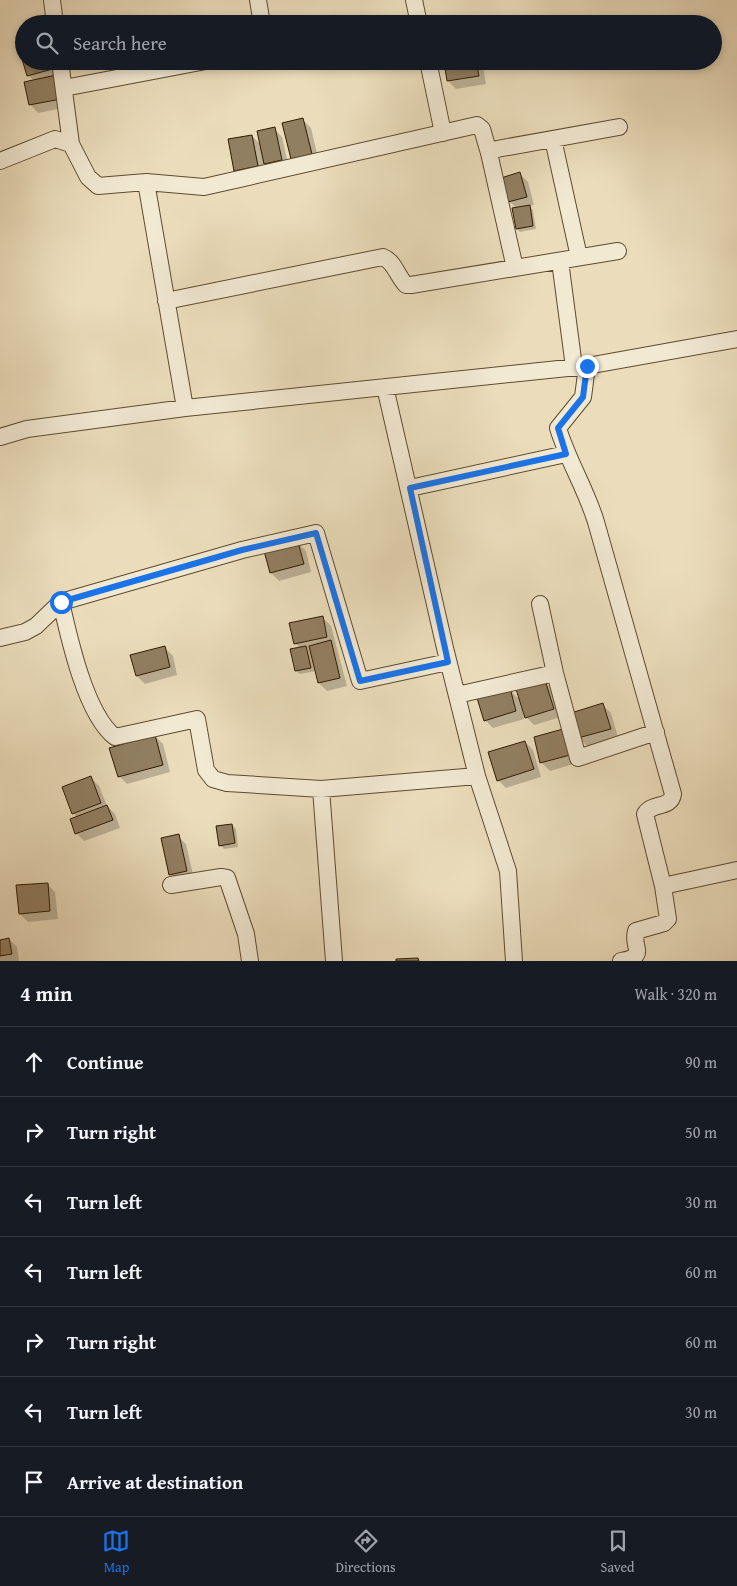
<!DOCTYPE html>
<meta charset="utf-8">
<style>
body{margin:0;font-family:"Gentium Book Plus",serif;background:#242831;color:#f1f3f6}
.stop{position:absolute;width:15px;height:15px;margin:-11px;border:4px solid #1a73e8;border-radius:50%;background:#fff}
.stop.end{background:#1a73e8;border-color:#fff;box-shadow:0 1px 5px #0008}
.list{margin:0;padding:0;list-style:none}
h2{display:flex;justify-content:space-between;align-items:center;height:65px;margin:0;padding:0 20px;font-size:21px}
h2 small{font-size:16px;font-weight:400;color:#9ea1a6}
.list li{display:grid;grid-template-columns:32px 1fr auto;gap:15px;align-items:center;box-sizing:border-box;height:70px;padding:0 20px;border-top:1px solid #363941}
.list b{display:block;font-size:19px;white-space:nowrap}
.list em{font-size:16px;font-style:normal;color:#9ea1a6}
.icon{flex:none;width:28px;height:28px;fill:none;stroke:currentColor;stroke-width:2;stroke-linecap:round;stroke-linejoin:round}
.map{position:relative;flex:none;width:737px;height:961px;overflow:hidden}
.search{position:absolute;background:#171b24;box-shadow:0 2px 8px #0003;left:15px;right:15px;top:15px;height:55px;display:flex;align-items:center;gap:12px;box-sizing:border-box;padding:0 18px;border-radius:28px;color:#9ea1a6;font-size:19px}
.sheet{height:555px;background:#171b24}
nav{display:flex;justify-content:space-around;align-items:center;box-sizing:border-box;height:70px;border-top:1px solid #363941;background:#171b24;font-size:14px;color:#9ea1a6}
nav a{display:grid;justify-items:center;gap:2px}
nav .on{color:#1a73e8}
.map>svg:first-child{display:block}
.shadow{fill:#0003}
.building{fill:#917f62;stroke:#2f1a00}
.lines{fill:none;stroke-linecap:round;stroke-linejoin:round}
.minor-casing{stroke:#5e4b2f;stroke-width:18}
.minor{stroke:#f2e9d3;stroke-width:16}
.route{stroke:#1a73e8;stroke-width:6}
</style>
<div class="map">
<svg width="737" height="961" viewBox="0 0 737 961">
<rect width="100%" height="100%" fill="#ebddbc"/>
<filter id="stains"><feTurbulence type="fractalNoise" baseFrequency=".004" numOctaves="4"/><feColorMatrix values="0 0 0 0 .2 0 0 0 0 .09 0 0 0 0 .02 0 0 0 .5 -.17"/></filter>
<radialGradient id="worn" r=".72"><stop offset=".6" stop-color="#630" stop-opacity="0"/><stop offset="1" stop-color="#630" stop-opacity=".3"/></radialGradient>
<!-- shadow -->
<path class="shadow" d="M 63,61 L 68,107 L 38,113 L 30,104 L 34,81 L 28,75 Z
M 453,61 L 479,61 L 483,65 L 486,84 L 456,89 L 448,81 L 445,63 Z
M 303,120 L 311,128 L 319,162 L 300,166 L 284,124 Z
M 274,129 L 282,137 L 289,168 L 273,171 L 263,161 L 265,174 L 243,178 L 235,170 L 252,136 L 262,146 Z
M 520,174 L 528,182 L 534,205 L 529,206 L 533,210 L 536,229 L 520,232 L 517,229 L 516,208 L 509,201 Z
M 298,543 L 306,551 L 311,572 L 279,581 L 271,573 L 265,552 Z
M 323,618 L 331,626 L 347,686 L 327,691 L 319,683 L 316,671 L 300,674 L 296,671 L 300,648 L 295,643 Z
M 165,648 L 173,656 L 177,675 L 145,684 L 137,676 Z
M 545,682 L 553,690 L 561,717 L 534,725 L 526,717 Z
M 509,689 L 520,700 L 524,719 L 493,728 L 485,720 Z
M 603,705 L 611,713 L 618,737 L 587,746 L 579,738 Z
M 562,730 L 577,763 L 550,771 L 542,763 L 535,738 Z
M 155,736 L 163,744 L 170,772 L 127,784 L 119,776 Z
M 525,742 L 533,750 L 541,777 L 506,788 L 498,780 Z
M 91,778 L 99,786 L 107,806 L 115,814 L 120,828 L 84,841 L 76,833 L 77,817 L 73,813 Z
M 232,825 L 236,829 L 238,847 L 224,849 L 220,845 Z
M 178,836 L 186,844 L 194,879 L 178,882 L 170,874 Z
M 47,884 L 55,892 L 58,919 L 28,922 L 20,914 Z
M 9,939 L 17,947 L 19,961 L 0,961 L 0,941 Z"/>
<!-- building -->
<path class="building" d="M 24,51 L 24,61 L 58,61 L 60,67 L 27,76 L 20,52 Z
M 476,61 L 479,76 L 447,81 L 444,62 Z
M 56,75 L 61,99 L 29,105 L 24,82 Z
M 303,118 L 312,154 L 291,159 L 282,123 Z
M 275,127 L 282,160 L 264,164 L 257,131 Z
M 252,135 L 258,166 L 234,171 L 228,139 Z
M 520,172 L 527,197 L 508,202 L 501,178 Z
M 530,205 L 533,226 L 516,229 L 512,208 Z
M 298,542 L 304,564 L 270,573 L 264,551 Z
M 323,616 L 327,637 L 294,644 L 289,623 Z
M 331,640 L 340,678 L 318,683 L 309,646 Z
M 165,646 L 170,667 L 136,676 L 130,655 Z
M 306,646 L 311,668 L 295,671 L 290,649 Z
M 545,680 L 554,709 L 525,718 L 516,689 Z
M 510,688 L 516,711 L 484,721 L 477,698 Z
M 603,703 L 611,729 L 578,738 L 571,713 Z
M 563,729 L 570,755 L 540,763 L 534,737 Z
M 155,735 L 163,765 L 118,777 L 109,748 Z
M 525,741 L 534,769 L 497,781 L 488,752 Z
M 91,776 L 101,803 L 72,814 L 62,787 Z
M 107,805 L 113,820 L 75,834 L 70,819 Z
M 232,824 L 235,843 L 219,846 L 216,826 Z
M 179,834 L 187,871 L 169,875 L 161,838 Z
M 48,883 L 50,911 L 19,914 L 16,885 Z
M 9,938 L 12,954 L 0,956 L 0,940 Z
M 418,958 L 419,961 L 396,961 L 396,959 Z"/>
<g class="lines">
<!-- minor casing -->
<g class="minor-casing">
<path id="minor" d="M 52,0 L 55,24
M 258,0 L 262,24
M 414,0 L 419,24
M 60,61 L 71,144
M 428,61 L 443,133
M 64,88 L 206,61
M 553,139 L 579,257
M 0,161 L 55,139 L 71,144 L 88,177 L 98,186 L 146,182 L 204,187 L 477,125 L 482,129 L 489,153
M 146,182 L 185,408
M 560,261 L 574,367
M 515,268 L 489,153 L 497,149 L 619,127
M 166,301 L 383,257 C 395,262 397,276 406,285 L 411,285 L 618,251
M 587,366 L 583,397 L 558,428 C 568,461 586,489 596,522 L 673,794 C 671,809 652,802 645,814 L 663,886 L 668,919 L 664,923 L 636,931 C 631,948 649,956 621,961
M 385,387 L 445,648 L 477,776 L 508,871 L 514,961
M 0,437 L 27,429 L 185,408 L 587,366 L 737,339
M 410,488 L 566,454
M 61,602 C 69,638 86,715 115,737 L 197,719 L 206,770 L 213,779 L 227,783 L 321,789 L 477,776
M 540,604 L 555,673 L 578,758 L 656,732
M 0,638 L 25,632 L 36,626 L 61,602 L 242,550 L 316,533 L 360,681 L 448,662
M 457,695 L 555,673
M 321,789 L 334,961
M 171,885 L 221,877 L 227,878 L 246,934 L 250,961
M 663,886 L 737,870"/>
</g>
<!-- minor -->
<use href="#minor" class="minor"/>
</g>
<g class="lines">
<!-- route -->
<path class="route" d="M 61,602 L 242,550 L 316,533 L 360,681 L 448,662 L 410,488 L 566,454 L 558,428 L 583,397 L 587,366"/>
</g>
<rect width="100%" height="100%" filter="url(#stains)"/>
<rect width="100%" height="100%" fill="url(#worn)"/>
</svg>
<div class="stop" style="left:61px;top:602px"></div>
<div class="stop end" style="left:587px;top:366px"></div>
<div class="search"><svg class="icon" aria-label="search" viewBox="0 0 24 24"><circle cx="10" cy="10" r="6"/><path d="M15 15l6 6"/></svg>Search here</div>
</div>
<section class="sheet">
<h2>4 min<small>Walk · 320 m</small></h2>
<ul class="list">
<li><svg class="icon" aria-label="ahead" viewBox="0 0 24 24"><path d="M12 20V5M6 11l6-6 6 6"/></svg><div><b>Continue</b></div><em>90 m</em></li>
<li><svg class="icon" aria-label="right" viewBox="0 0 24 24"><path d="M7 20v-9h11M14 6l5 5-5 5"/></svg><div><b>Turn right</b></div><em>50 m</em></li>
<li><svg class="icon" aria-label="left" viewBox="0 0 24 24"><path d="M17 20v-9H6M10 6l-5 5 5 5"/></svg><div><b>Turn left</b></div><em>30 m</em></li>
<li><svg class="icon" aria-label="left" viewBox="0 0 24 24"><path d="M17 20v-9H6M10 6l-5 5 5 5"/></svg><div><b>Turn left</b></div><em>60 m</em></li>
<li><svg class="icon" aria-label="right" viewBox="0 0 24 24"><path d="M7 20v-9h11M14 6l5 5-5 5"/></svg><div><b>Turn right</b></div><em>60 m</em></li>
<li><svg class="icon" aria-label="left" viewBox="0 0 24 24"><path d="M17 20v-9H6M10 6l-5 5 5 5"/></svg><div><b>Turn left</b></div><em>30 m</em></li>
<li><svg class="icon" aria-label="arrive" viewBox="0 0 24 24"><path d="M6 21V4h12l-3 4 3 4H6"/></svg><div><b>Arrive at destination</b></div></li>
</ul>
</section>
<nav>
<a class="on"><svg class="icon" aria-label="map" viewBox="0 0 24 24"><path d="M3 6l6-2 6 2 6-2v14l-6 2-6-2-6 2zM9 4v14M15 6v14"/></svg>Map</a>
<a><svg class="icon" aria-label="directions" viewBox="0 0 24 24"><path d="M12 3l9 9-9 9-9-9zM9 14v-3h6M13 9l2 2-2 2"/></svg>Directions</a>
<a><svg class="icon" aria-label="saved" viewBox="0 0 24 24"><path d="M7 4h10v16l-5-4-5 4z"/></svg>Saved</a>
</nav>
